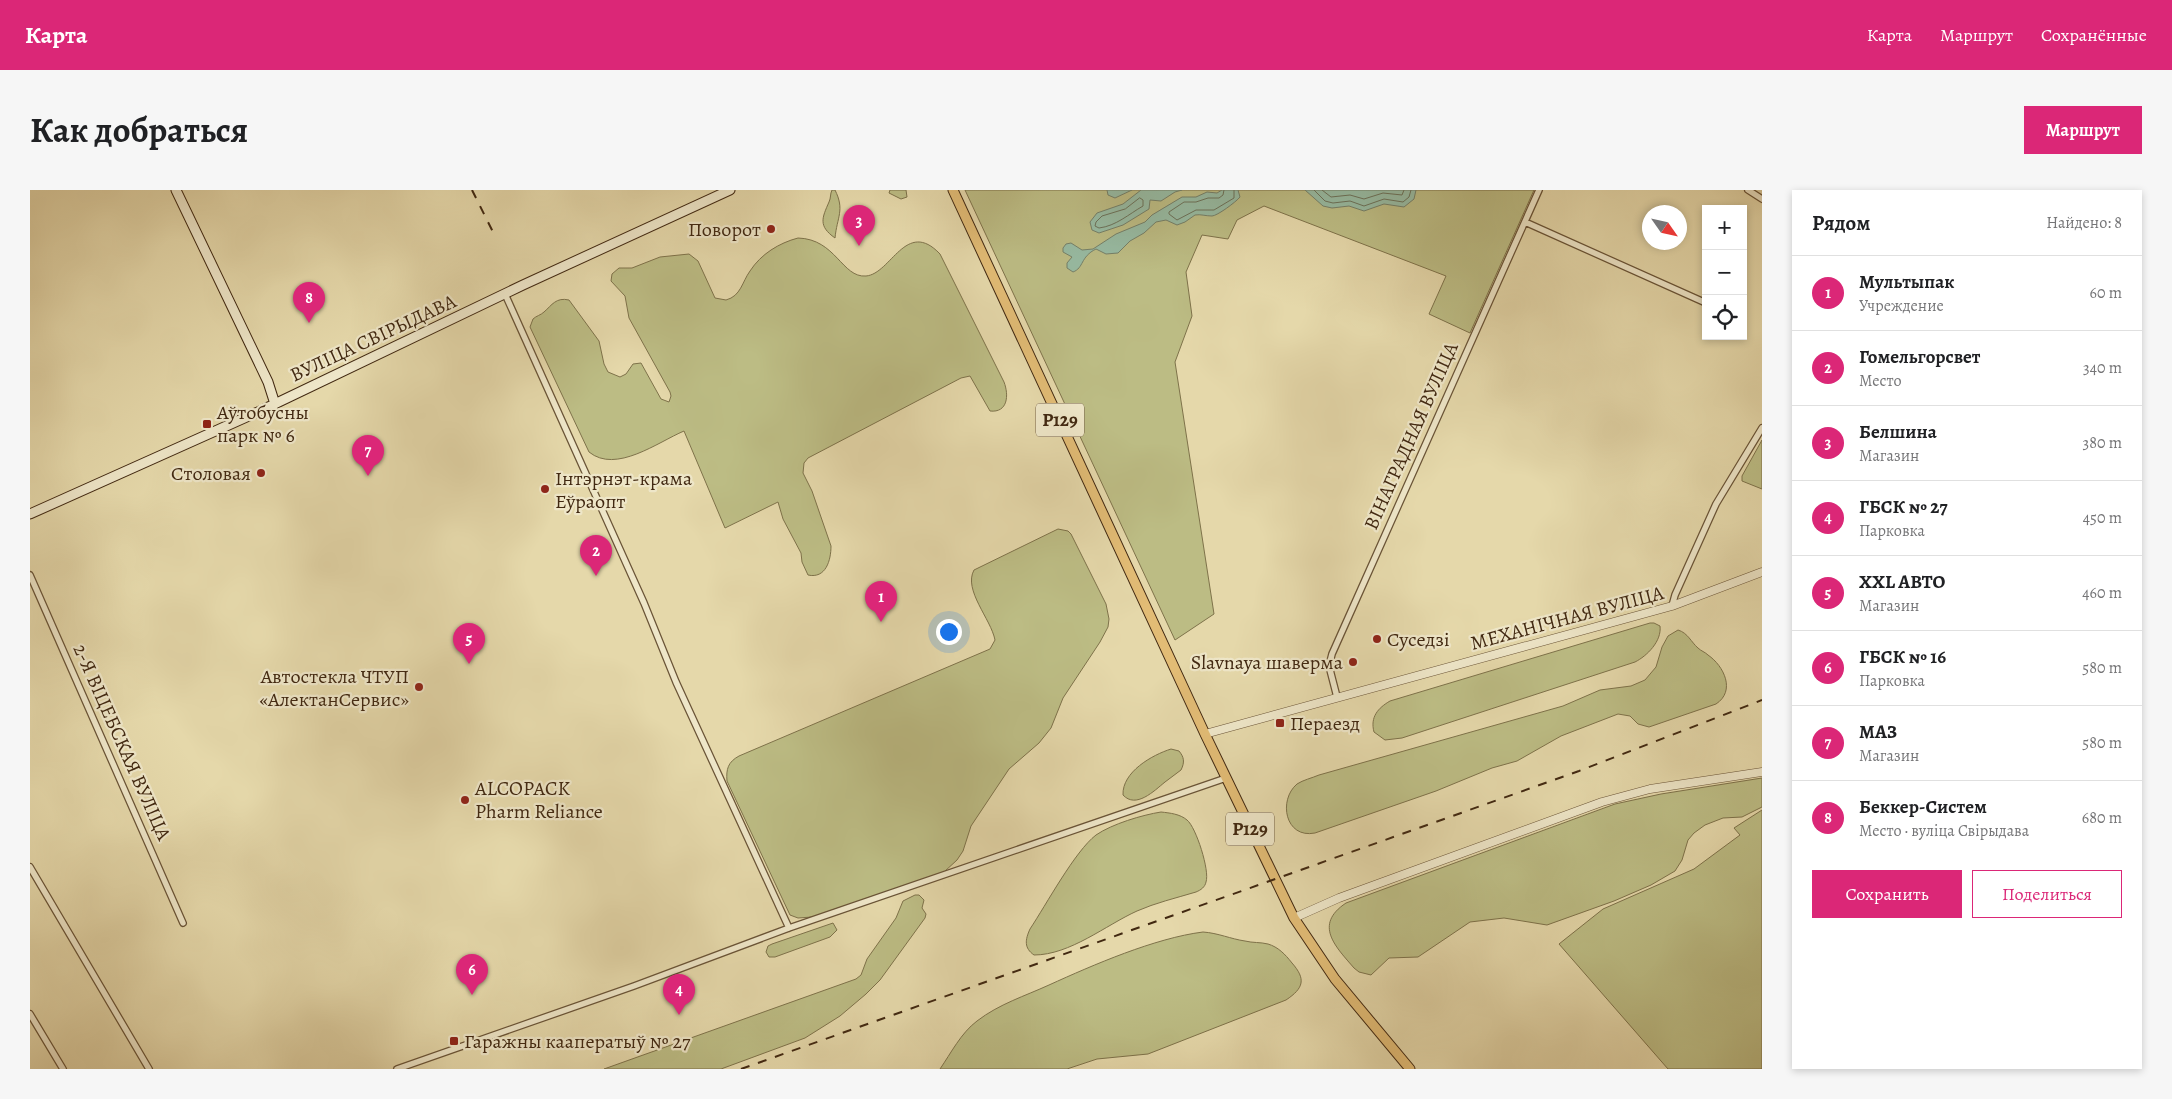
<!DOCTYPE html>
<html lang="ru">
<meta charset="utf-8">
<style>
body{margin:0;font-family:Alegreya,serif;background:#f6f6f6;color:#202124}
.controls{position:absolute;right:15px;top:15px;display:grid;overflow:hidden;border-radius:0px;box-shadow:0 2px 8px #0003}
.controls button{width:45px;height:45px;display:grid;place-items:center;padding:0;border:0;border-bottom:1px solid #e0e0e0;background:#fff;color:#202124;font:25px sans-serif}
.compass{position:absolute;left:1612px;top:15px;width:45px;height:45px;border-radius:50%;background:#fff;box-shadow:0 2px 8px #0003;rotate:124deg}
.you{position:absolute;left:918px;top:441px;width:18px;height:18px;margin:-12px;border:4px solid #fff;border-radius:50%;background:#1a73e8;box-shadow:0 0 0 8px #1a73e833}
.badge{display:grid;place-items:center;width:32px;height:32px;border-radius:50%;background:#db2777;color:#fff;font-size:16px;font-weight:700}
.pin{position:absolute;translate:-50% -41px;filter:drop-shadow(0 1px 2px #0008)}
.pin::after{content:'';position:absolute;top:26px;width:18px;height:15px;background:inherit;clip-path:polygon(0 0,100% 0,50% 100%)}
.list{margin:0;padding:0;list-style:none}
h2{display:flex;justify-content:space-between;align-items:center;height:65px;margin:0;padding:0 20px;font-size:21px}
h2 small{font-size:16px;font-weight:400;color:#757577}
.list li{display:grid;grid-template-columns:32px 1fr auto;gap:15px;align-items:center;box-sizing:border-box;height:75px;padding:0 20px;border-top:1px solid #e0e0e0}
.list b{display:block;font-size:19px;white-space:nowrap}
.list p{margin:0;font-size:16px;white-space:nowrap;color:#757577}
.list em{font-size:16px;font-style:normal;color:#757577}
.actions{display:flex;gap:10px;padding:15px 20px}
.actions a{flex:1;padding:11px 0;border:1px solid #db2777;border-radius:0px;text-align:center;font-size:18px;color:#db2777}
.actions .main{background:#db2777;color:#fff}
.icon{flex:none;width:28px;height:28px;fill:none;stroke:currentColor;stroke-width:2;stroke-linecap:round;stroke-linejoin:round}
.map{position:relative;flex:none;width:1732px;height:879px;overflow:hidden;border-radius:0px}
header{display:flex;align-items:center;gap:30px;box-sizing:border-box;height:70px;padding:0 25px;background:#db2777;color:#fff}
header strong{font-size:24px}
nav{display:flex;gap:28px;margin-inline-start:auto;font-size:18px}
.intro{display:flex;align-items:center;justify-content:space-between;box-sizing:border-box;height:120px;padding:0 30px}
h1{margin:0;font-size:35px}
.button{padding:12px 22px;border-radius:0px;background:#db2777;color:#fff;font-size:18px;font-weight:700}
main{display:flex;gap:30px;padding:0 30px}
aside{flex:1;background:#fff;border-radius:0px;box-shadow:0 2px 8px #0003}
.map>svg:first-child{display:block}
.green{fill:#bcbc84;stroke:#7e724a}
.water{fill:#97bba3;stroke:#758069}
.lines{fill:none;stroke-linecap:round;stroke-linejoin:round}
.shore{stroke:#6c725a;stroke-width:1}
.minor-casing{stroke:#6a5437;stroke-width:8}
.tertiary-casing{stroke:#6a5437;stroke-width:9}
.secondary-casing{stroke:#412811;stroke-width:11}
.primary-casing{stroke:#412811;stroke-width:11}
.minor{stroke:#eee6c8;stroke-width:5.5}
.tertiary{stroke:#eee6c8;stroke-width:8}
.secondary{stroke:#eee6c8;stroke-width:9}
.primary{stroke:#e2bc75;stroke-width:9}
.rail{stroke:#412811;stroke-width:2;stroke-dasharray:9 9;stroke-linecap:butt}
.poi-dot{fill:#8f2418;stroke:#eee6c8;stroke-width:2}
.labels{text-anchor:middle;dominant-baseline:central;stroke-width:4.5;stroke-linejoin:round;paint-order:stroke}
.shield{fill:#eee6c8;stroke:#756148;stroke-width:1}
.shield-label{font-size:19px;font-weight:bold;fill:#412811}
.poi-label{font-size:20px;fill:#412811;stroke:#eee6c8;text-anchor:start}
.street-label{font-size:20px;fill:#412811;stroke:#eee6c8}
</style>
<header>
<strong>Карта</strong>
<nav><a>Карта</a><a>Маршрут</a><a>Сохранённые</a></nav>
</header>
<div class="intro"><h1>Как добраться</h1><a class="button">Маршрут</a></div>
<main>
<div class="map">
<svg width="1732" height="879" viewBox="0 0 1732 879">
<rect width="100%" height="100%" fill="#e5d8aa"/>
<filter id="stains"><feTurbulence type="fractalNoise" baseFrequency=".004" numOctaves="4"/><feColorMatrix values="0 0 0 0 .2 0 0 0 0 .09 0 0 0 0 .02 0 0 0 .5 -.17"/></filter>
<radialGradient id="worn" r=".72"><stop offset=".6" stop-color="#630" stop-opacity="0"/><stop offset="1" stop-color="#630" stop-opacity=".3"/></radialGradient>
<!-- green -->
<path class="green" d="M 802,0 L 805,0 C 815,20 807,27 805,48 C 788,36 792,28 799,12 C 801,8 800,4 802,0 Z
M 860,0 L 876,0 L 877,7 L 871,9 L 859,3 Z
M 935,0 L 1504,0 L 1440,143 L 1399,124 L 1416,86 L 1234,16 L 1207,30 L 1198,49 L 1172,45 L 1156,82 L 1162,126 L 1145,172 L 1184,424 L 1145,450 Z
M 768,48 C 806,49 812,88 836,86 C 861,84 876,28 910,64 L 974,192 C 979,205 978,223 960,221 L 940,186 L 931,188 L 778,268 L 774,273 L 773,283 L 782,301 L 801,356 C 801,370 796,389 778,385 L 772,372 L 771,363 L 753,329 L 748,312 L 695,338 L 654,241 C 628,252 586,284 559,262 L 500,137 L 503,129 C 506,126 511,125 514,122 C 522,115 526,107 539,110 L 569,151 L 574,174 L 578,182 L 590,187 L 596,184 L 603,174 L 611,173 L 631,209 L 639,212 L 641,206 L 640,202 L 599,128 L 595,106 L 581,91 L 582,84 L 589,78 L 602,78 L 630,67 L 659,64 L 668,71 L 685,108 L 696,110 C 711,106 712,92 720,81 C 731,64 749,53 768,48 Z
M 1732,250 L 1732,299 L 1712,291 L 1712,286 Z
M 1028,339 L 1038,341 L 1041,344 L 1076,414 L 1079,429 L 1078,437 L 1070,452 L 1033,508 L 1021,538 L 1009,553 L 979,579 L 941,636 L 933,661 L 927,670 L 914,682 L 782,727 L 768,728 L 760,725 L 697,591 C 696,579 698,572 709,566 L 960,459 L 965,450 C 961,429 933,400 944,380 Z
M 1620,433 L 1624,433 L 1630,436 C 1632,451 1617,466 1605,472 L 1372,548 L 1355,550 L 1344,542 C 1340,527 1348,518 1360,511 Z
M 1648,440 C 1658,443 1661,452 1668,458 C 1671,461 1675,462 1678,465 C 1694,476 1706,501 1686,514 L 1619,537 L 1608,534 L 1600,526 L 1588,524 L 1531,546 L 1487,571 L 1462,578 L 1406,601 L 1285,643 C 1255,649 1248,610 1267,594 C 1273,590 1282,588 1289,585 L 1533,516 L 1570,500 L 1601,496 L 1615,490 L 1626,477 L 1632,457 L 1638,446 Z
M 1141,559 L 1149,561 C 1154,567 1155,572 1151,580 C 1146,584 1140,588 1135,592 C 1124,601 1106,619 1093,605 C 1092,582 1122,565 1141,559 Z
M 1732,588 L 1732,617 L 1712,627 L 1693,628 L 1675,635 L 1664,643 L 1658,650 L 1652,670 L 1645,681 L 1621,695 L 1584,711 L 1517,735 L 1474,728 L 1440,732 L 1388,767 L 1359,768 L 1341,785 L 1329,782 L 1324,778 C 1306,757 1283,735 1316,713 L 1585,614 L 1631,604 Z
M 1732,620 L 1732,879 L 1638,879 L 1529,754 L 1573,719 L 1664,679 L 1710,645 L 1704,638 Z
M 1131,622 C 1140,623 1150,624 1157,630 C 1166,637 1180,681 1176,692 C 1175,697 1171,700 1166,702 C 1146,708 1125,713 1107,721 C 1076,735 1040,765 1004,765 C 994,758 995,750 1000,739 C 1016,715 1045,661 1066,645 C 1082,634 1112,625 1131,622 Z
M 885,705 L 889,705 L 894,710 L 892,718 L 896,724 L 895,728 L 850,790 L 836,804 L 810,826 L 775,848 L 691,879 L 574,879 L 826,789 L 831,785 L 837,769 L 866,728 L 873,711 Z
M 803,733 L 807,740 L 800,747 L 745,767 L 739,767 L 736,762 L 738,756 L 742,754 Z
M 1173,742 C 1188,743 1201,749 1215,751 C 1223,753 1230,752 1238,754 C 1248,757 1255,764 1262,773 C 1276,789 1274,798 1256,810 L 1118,864 L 1067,869 L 1037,879 L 910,879 C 921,863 931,843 947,831 C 969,814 995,806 1019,795 C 1063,775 1125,748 1173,742 Z"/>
<!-- water -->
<path class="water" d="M 1077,0 L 1102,0 L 1085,8 L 1078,5 Z
M 1111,0 L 1152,0 L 1145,2 L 1131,11 L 1120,10 L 1119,19 L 1093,35 L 1069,43 L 1062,40 L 1060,32 L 1067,23 L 1093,14 Z
M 1192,0 L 1208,0 L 1210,7 C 1206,12 1187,26 1182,26 C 1175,26 1171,24 1165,25 L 1155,32 L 1147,35 L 1136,30 L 1126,32 L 1114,43 L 1100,51 L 1088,63 L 1076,64 L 1066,59 C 1050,67 1054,78 1043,82 L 1037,78 L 1037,73 L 1042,67 L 1033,62 L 1033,58 L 1036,54 L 1041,53 L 1052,60 L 1063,59 L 1086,44 L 1115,32 L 1122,25 L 1152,7 L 1166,7 L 1177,2 L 1187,3 Z
M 1275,0 L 1386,0 L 1384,9 L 1374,17 L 1354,14 L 1334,21 L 1319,16 L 1302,18 L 1293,16 Z"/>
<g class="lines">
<!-- shore -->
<path class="shore" d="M 1194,0 L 1193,5 L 1189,8 L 1178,8 L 1166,12 L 1154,12 L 1139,22 L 1139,24 L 1147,30 L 1166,20 L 1184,20 L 1204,8 L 1204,0
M 1284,0 L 1295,11 L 1303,13 L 1320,11 L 1334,16 L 1354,9 L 1373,12 L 1379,7 L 1381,0
M 1292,0 L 1301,7 L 1320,5 L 1334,9 L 1353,3 L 1372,5 L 1374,0
M 1110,8 L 1113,10 L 1113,16 C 1099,24 1086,36 1069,38 L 1065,36 L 1066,32 L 1072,26 L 1095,19 Z"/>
<!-- minor casing -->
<g class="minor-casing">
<path id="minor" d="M 1718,0 L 1732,9
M 1495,32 L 1676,113
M 475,104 L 614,413 L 646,492 L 759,738
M 0,385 L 153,733
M 1642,416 L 1645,405 L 1686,314 L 1732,238
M 1307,507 L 1299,476 L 1302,464 L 1509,0
M 0,677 L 119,879
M 0,824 L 33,879
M 367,879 L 604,796 L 759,738 L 1196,588"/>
</g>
<!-- tertiary casing -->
<g class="tertiary-casing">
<path id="tertiary" d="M 1175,544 L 1642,416 L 1732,382
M 1264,728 L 1309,708 L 1572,612 L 1620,599 L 1732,582"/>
</g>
<!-- secondary casing -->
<g class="secondary-casing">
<path id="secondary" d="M 146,0 L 238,192 L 245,214
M 0,324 L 230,221 L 493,95 L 700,0"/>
</g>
<!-- primary casing -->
<g class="primary-casing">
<path id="primary" d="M 923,0 L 1175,544 L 1264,728 L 1305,789 L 1380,879"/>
</g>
<!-- minor -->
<use href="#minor" class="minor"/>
<!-- tertiary -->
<use href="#tertiary" class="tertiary"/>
<!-- secondary -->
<use href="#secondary" class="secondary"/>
<!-- primary -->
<use href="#primary" class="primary"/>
<!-- rail -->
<path class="rail" d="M 442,0 L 465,46
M 711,879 L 1549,581 L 1732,510"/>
</g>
<!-- markers -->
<g class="poi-dot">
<circle cx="741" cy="39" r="5"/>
<rect x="172" y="229" width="10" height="10" rx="2.5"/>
<circle cx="231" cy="283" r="5"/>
<circle cx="515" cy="299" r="5"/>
<circle cx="1347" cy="449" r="5"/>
<circle cx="1323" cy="472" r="5"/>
<circle cx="389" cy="497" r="5"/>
<rect x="1245" y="528" width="10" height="10" rx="2.5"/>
<circle cx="435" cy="610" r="5"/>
<rect x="419" y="846" width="10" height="10" rx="2.5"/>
</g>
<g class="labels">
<!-- shield labels -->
<g class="shield">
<rect x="1006" y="213.5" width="48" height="33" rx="4"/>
<rect x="1196" y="622.5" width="48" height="33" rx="4"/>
</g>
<g class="shield-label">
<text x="1030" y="230">Р129</text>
<text x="1220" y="639">Р129</text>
</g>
<!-- poi labels -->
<g class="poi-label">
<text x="731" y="39" text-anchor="end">Поворот</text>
<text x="187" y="222">Аўтобусны<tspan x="187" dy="23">парк № 6</tspan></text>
<text x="221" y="283" text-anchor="end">Столовая</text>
<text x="525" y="288">Інтэрнэт-крама<tspan x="525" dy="23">Еўраопт</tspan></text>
<text x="1357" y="449">Суседзі</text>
<text x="1313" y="472" text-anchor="end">Slavnaya шаверма</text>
<text x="379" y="486" text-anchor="end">Автостекла ЧТУП<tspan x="379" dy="23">«АлектанСервис»</tspan></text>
<text x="1260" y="533">Пераезд</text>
<text x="445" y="598">ALCOPACK<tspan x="445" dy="23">Pharm Reliance</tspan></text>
<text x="434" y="851">Гаражны кааператыў № 27</text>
</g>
<!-- street labels -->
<g class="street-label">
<text transform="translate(343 148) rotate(-25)">ВУЛІЦА СВІРЫДАВА</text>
<text transform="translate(1381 246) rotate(-66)">ВІНАГРАДНАЯ ВУЛІЦА</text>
<text transform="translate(1537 428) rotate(-15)">МЕХАНІЧНАЯ ВУЛІЦА</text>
<text transform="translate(92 552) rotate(66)">2-Я ВІЦЕБСКАЯ ВУЛІЦА</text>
</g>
</g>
<rect width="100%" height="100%" filter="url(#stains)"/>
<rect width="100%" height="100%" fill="url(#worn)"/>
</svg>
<div class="controls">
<button>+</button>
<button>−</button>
<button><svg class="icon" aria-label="locate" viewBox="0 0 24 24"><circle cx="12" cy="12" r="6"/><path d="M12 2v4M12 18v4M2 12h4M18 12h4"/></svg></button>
</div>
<svg class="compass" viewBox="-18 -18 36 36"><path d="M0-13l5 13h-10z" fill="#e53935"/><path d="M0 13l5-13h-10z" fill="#757577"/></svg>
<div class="you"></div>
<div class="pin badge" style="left:851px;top:432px">1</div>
<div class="pin badge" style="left:566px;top:386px">2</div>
<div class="pin badge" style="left:829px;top:56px">3</div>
<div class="pin badge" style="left:649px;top:825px">4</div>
<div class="pin badge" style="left:439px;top:474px">5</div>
<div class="pin badge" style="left:442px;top:805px">6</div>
<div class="pin badge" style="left:338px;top:286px">7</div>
<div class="pin badge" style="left:279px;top:133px">8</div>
</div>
<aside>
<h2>Рядом<small>Найдено: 8</small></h2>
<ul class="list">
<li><span class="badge">1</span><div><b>Мультыпак</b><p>Учреждение</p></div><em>60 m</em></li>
<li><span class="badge">2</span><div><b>Гомельгорсвет</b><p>Место</p></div><em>340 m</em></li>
<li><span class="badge">3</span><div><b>Белшина</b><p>Магазин</p></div><em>380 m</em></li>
<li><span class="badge">4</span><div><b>ГБСК № 27</b><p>Парковка</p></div><em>450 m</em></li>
<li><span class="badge">5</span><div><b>XXL АВТО</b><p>Магазин</p></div><em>460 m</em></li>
<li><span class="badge">6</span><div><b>ГБСК № 16</b><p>Парковка</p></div><em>580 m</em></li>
<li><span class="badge">7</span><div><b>МАЗ</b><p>Магазин</p></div><em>580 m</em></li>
<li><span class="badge">8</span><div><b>Беккер-Систем</b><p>Место · вуліца Свірыдава</p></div><em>680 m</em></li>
</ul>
<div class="actions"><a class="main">Сохранить</a><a>Поделиться</a></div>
</aside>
</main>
